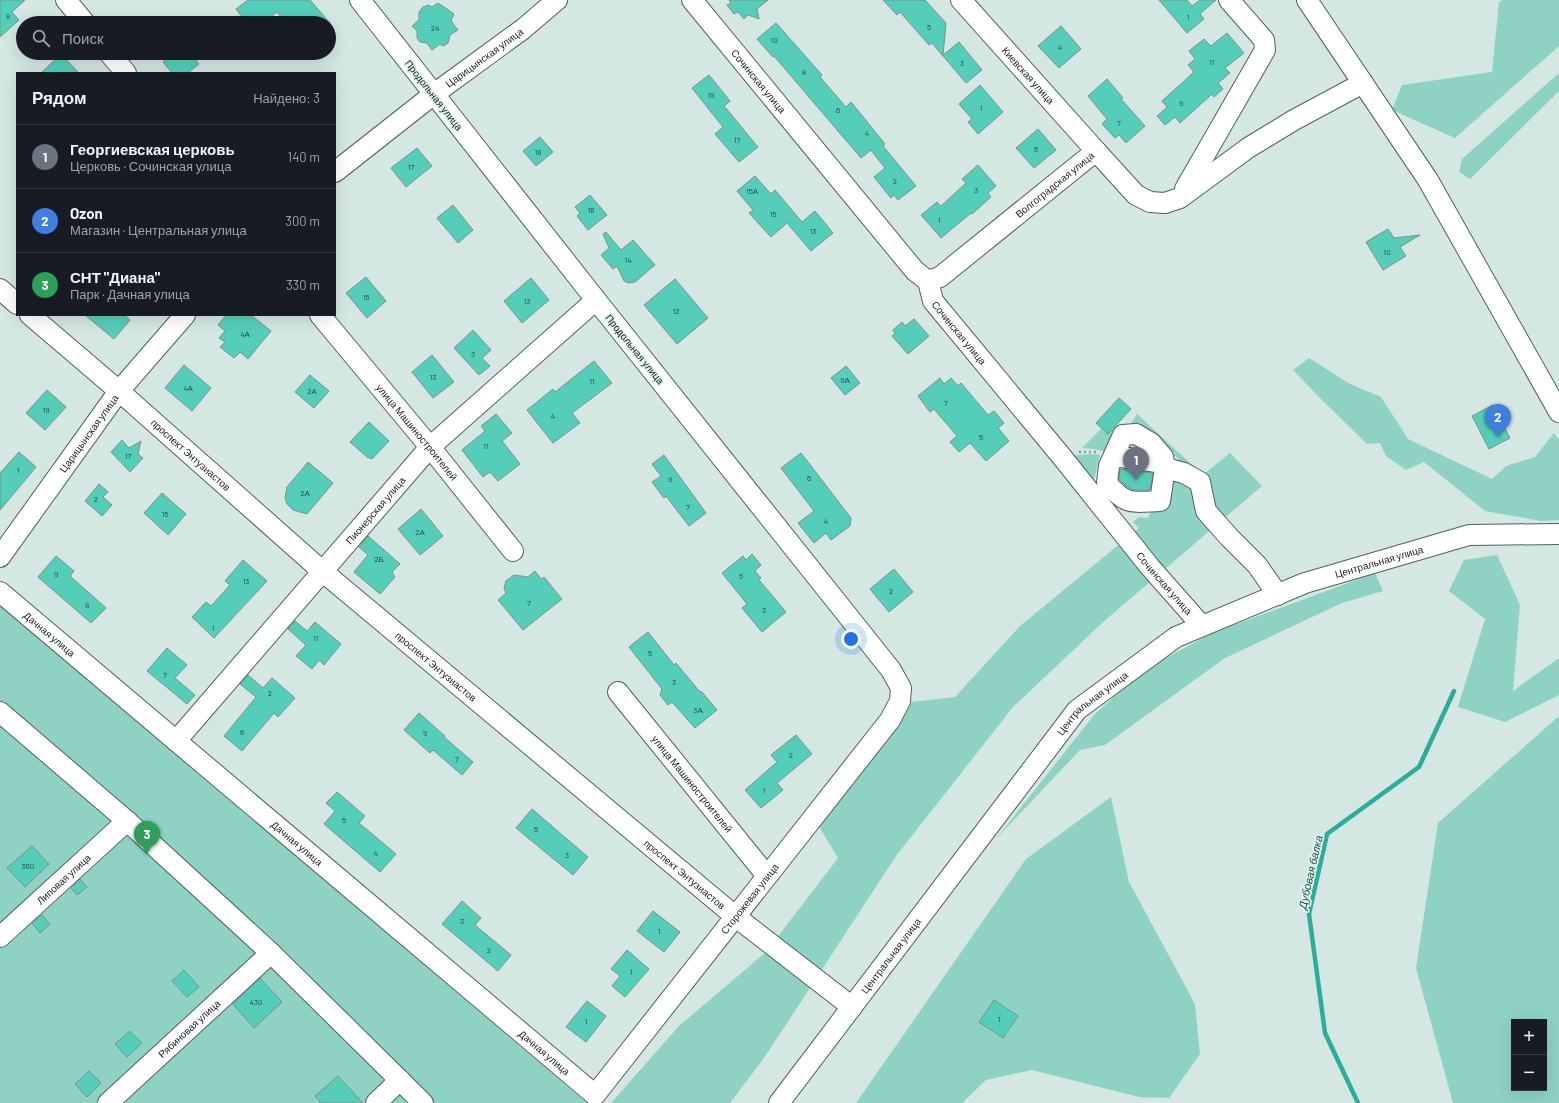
<!DOCTYPE html>
<html lang="ru">
<meta charset="utf-8">
<style>
body{margin:0;font-family:Barlow,sans-serif;background:#242831;color:#f1f3f6}
.controls{position:absolute;right:12px;bottom:12px;display:grid;overflow:hidden;border-radius:0px;box-shadow:0 4px 16px #0002}
.controls button{width:36px;height:36px;display:grid;place-items:center;padding:0;border:0;border-bottom:1px solid #363941;background:#171b24;color:#f1f3f6;font:20px sans-serif}
.you{position:absolute;left:851px;top:639px;width:14px;height:14px;margin:-10px;border:3px solid #fff;border-radius:50%;background:#1a73e8;box-shadow:0 0 0 6px #1a73e833}
.badge{display:grid;place-items:center;width:26px;height:26px;border-radius:50%;background:#d2928e;color:#fff;font-size:13px;font-weight:700}
.pin{position:absolute;translate:-50% -33px;filter:drop-shadow(0 1px 2px #0008)}
.pin::after{content:'';position:absolute;top:21px;width:14px;height:12px;background:inherit;clip-path:polygon(0 0,100% 0,50% 100%)}
.list{margin:0;padding:0;list-style:none}
h2{display:flex;justify-content:space-between;align-items:center;height:52px;margin:0;padding:0 16px;font-size:17px}
h2 small{font-size:13px;font-weight:400;color:#9ea1a6}
.list li{display:grid;grid-template-columns:26px 1fr auto;gap:12px;align-items:center;box-sizing:border-box;height:64px;padding:0 16px;border-top:1px solid #363941}
.list b{display:block;font-size:15px;white-space:nowrap}
.list p{margin:0;font-size:13px;white-space:nowrap;color:#9ea1a6}
.list em{font-size:13px;font-style:normal;color:#9ea1a6}
.icon{flex:none;width:22px;height:22px;fill:none;stroke:currentColor;stroke-width:2;stroke-linecap:round;stroke-linejoin:round}
.map{position:relative;flex:none;width:1559px;height:1103px;overflow:hidden}
.search{position:absolute;background:#171b24;box-shadow:0 4px 16px #0002;left:16px;top:16px;width:320px;height:44px;display:flex;align-items:center;gap:10px;box-sizing:border-box;padding:0 14px;border-radius:22px;color:#9ea1a6;font-size:15px}
.panel{position:absolute;background:#171b24;box-shadow:0 4px 16px #0002;left:16px;top:72px;width:320px;height:244px;border-radius:0px}
.map>svg:first-child{display:block}
.green{fill:#8ed2c4;fill-rule:evenodd}
.lines{fill:none;stroke-linecap:round;stroke-linejoin:round}
.stream{stroke:#2bad99;stroke-width:4.5}
.building{fill:#55ceb9;stroke:#7e908c}
.minor-casing{stroke:#51615e;stroke-width:22}
.path{stroke:#8a9995;stroke-width:2.5;stroke-dasharray:2 3;stroke-linecap:butt}
.minor{stroke:#fff;stroke-width:20}
.labels{text-anchor:middle;dominant-baseline:central;stroke-width:3.5;stroke-linejoin:round;paint-order:stroke}
.number-label{font-size:8px;fill:#264a43}
.street-label{font-size:10px;fill:#171e1c;stroke:#e1f4ef}
.water-label{font-size:11px;font-style:italic;fill:#1c4f47;stroke:#e1f4ef}
</style>
<div class="map">
<svg width="1559" height="1103" viewBox="0 0 1559 1103">
<rect width="100%" height="100%" fill="#d4e7e2"/>
<!-- green -->
<path class="green" d="M 1502,0 L 1559,0 L 1559,46 L 1455,138 L 1392,110 L 1402,85 L 1492,72 L 1499,2 Z
M 1559,73 L 1559,91 L 1470,179 L 1459,172 L 1462,159 Z
M 1309,358 L 1350,384 L 1381,397 L 1408,439 L 1492,479 L 1506,466 L 1535,457 L 1554,433 L 1559,440 L 1559,520 L 1541,521 L 1485,511 L 1424,462 L 1406,470 L 1386,456 L 1380,443 L 1367,444 L 1318,396 L 1293,370 Z
M 1137,414 L 1202,474 L 1178,462 L 1179,460 L 1175,456 L 1172,457 L 1130,425 Z
M 1102,428 L 1108,434 L 1113,429 L 1115,439 L 1107,452 L 1094,449 L 1082,448 Z
M 1230,453 L 1262,486 L 1102,623 L 1013,707 L 896,856 L 819,974 L 776,939 L 838,858 L 818,825 L 912,702 L 955,697 L 1020,626 L 1139,528 L 1133,522 L 1139,517 L 1148,518 L 1168,474 L 1194,482 Z
M 1090,454 L 1100,455 L 1094,481 L 1070,456 Z
M 1497,555 L 1520,605 L 1513,691 L 1559,658 L 1559,695 L 1505,722 L 1458,707 L 1485,619 L 1449,591 L 1464,560 Z
M 1375,573 L 1383,591 L 1342,603 L 1225,658 L 1105,745 L 1080,750 L 996,839 L 1094,715 L 1142,671 L 1212,633 Z
M 0,606 L 587,1103 L 0,1103 Z
M 1559,716 L 1559,1103 L 1453,1103 L 1416,968 L 1438,823 ZM 1514,1022 L 1544,1022 L 1544,1088 L 1514,1088 Z
M 1111,797 L 1129,882 L 1195,1004 L 1200,1054 L 1169,1098 L 1139,1097 L 1032,1070 L 986,1080 L 962,1103 L 856,1103 L 1026,859 Z
M 766,952 L 810,988 L 764,1058 L 730,1103 L 611,1103 L 679,1026 Z"/>
<g class="lines">
<!-- stream -->
<path class="stream" d="M 1358,1103 L 1325,1033 L 1309,914 L 1327,834 L 1419,767 L 1454,691"/>
</g>
<!-- building -->
<path class="building" d="M 0,0 L 25,0 L 12,12 L 19,20 L 0,37 Z
M 248,0 L 310,0 L 330,23 L 286,23 L 277,12 L 263,23 L 246,23 L 236,9 Z
M 729,0 L 768,0 L 757,9 L 759,19 L 748,15 L 744,19 L 738,12 L 734,14 L 727,5 L 731,3 Z
M 883,0 L 925,0 L 946,23 L 943,55 L 959,42 L 982,70 L 966,83 L 932,43 L 929,45 L 900,12 L 897,15 Z
M 1159,0 L 1187,0 L 1192,6 L 1200,0 L 1216,0 L 1200,14 L 1204,19 L 1187,33 Z
M 438,3 L 454,14 L 451,21 L 458,30 L 450,35 L 448,43 L 443,46 L 440,44 L 432,50 L 427,43 L 420,42 L 417,38 L 417,31 L 412,26 L 419,20 L 419,12 L 423,7 L 428,5 L 432,7 Z
M 776,23 L 822,75 L 820,77 L 846,107 L 851,102 L 885,144 L 883,146 L 916,186 L 898,200 L 894,195 L 891,198 L 874,177 L 885,168 L 871,150 L 861,158 L 774,56 L 773,57 L 757,39 Z
M 1061,26 L 1081,49 L 1059,68 L 1038,46 Z
M 1227,33 L 1244,53 L 1225,68 L 1230,73 L 1218,83 L 1223,89 L 1214,97 L 1212,94 L 1180,123 L 1175,117 L 1165,125 L 1157,116 L 1167,107 L 1162,101 L 1194,72 L 1188,65 L 1195,59 L 1189,51 L 1204,39 L 1211,46 Z
M 175,53 L 191,53 L 199,64 L 188,73 L 172,73 L 163,62 Z
M 61,54 L 79,73 L 41,73 Z
M 709,75 L 730,101 L 724,106 L 758,147 L 739,162 L 715,134 L 723,127 L 692,88 Z
M 1107,79 L 1123,98 L 1121,99 L 1145,126 L 1126,143 L 1119,135 L 1115,138 L 1102,124 L 1107,119 L 1088,96 Z
M 980,85 L 1003,112 L 978,134 L 968,122 L 972,119 L 959,104 Z
M 1038,129 L 1056,150 L 1034,168 L 1016,148 Z
M 540,137 L 553,152 L 536,166 L 523,151 Z
M 417,148 L 432,166 L 406,187 L 391,168 Z
M 978,165 L 996,186 L 988,193 L 991,197 L 972,214 L 971,213 L 941,238 L 921,215 L 937,202 L 941,206 L 966,183 L 962,179 Z
M 755,176 L 771,194 L 775,190 L 802,222 L 815,211 L 833,233 L 811,251 L 787,223 L 771,237 L 749,213 L 753,210 L 737,191 Z
M 590,195 L 607,215 L 588,230 L 577,216 L 580,213 L 575,207 Z
M 453,205 L 473,230 L 458,243 L 437,218 Z
M 1388,229 L 1394,238 L 1420,235 L 1400,247 L 1406,256 L 1383,270 L 1366,242 Z
M 606,232 L 621,250 L 633,240 L 655,265 L 635,282 L 628,283 L 624,281 L 617,266 L 613,269 L 601,255 L 609,248 L 603,234 Z
M 366,277 L 386,301 L 367,318 L 346,293 Z
M 531,278 L 549,300 L 522,323 L 504,301 Z
M 675,279 L 708,318 L 677,344 L 644,305 Z
M 85,315 L 124,315 L 130,320 L 114,339 Z
M 226,315 L 251,315 L 271,331 L 248,359 L 240,352 L 234,358 L 220,347 L 225,342 L 219,338 L 225,331 L 218,325 Z
M 914,319 L 929,336 L 908,354 L 892,336 L 895,333 L 893,330 L 902,322 L 905,326 Z
M 473,330 L 491,350 L 482,358 L 490,366 L 479,375 L 454,348 Z
M 432,355 L 454,382 L 433,398 L 412,372 Z
M 594,361 L 612,383 L 572,413 L 580,423 L 553,443 L 527,410 L 553,389 L 555,392 Z
M 184,365 L 211,388 L 192,411 L 165,388 Z
M 846,366 L 860,383 L 845,395 L 831,378 Z
M 310,375 L 329,391 L 314,408 L 295,392 Z
M 940,378 L 944,384 L 951,378 L 958,386 L 961,383 L 988,415 L 994,411 L 1004,423 L 998,428 L 1009,441 L 986,461 L 970,443 L 959,452 L 950,442 L 957,436 L 934,409 L 930,412 L 918,396 Z
M 47,390 L 66,407 L 45,430 L 26,413 Z
M 1119,398 L 1131,409 L 1108,434 L 1096,423 Z
M 1493,405 L 1510,438 L 1489,449 L 1472,416 Z
M 496,414 L 512,433 L 502,441 L 520,464 L 498,481 L 490,472 L 483,477 L 462,450 L 485,431 L 481,426 Z
M 369,422 L 389,441 L 372,459 L 367,457 L 350,442 Z
M 122,440 L 129,448 L 141,441 L 138,454 L 143,458 L 130,472 L 111,452 Z
M 19,452 L 36,467 L 0,510 L 0,473 Z
M 801,453 L 851,518 L 850,526 L 831,540 L 826,533 L 814,543 L 798,523 L 814,511 L 781,468 Z
M 664,455 L 706,513 L 689,526 L 666,496 L 664,498 L 652,482 L 661,476 L 652,464 Z
M 308,462 L 333,483 L 307,514 L 293,510 L 287,504 L 285,498 L 287,487 Z
M 1120,469 L 1153,473 L 1150,490 L 1133,490 L 1126,486 L 1119,479 Z
M 99,484 L 108,492 L 103,497 L 112,505 L 102,516 L 85,501 Z
M 162,493 L 186,514 L 168,535 L 144,513 Z
M 421,509 L 443,536 L 420,555 L 398,529 Z
M 368,536 L 400,564 L 392,572 L 395,577 L 380,594 L 354,572 L 368,555 L 359,547 Z
M 752,554 L 761,565 L 755,571 L 761,578 L 759,580 L 786,612 L 762,632 L 742,608 L 747,604 L 722,573 L 743,556 L 746,560 Z
M 56,556 L 74,571 L 70,576 L 106,608 L 91,623 L 38,577 Z
M 243,560 L 267,581 L 214,638 L 192,617 L 206,602 L 211,606 L 230,585 L 225,581 Z
M 894,569 L 913,592 L 889,612 L 870,589 Z
M 535,571 L 541,579 L 544,577 L 562,599 L 523,630 L 498,600 L 506,593 L 504,588 L 506,581 L 514,575 L 528,577 Z
M 295,621 L 307,631 L 315,622 L 341,644 L 324,665 L 319,660 L 312,669 L 296,656 L 306,645 L 288,629 Z
M 648,632 L 674,665 L 676,663 L 700,692 L 701,691 L 717,710 L 695,728 L 672,702 L 668,705 L 660,695 L 662,689 L 629,647 Z
M 167,648 L 187,665 L 175,678 L 195,695 L 187,704 L 147,671 Z
M 248,675 L 263,688 L 272,678 L 295,698 L 278,717 L 274,713 L 242,751 L 224,736 L 256,697 L 240,684 Z
M 419,713 L 445,736 L 444,737 L 473,762 L 462,775 L 433,750 L 430,753 L 404,730 Z
M 796,735 L 812,754 L 777,783 L 783,790 L 761,808 L 745,790 L 777,762 L 771,755 Z
M 337,792 L 365,816 L 359,823 L 396,854 L 380,872 L 324,824 L 335,811 L 326,803 Z
M 532,809 L 588,857 L 573,875 L 516,828 Z
M 32,846 L 49,864 L 25,887 L 7,868 Z
M 80,879 L 87,887 L 77,895 L 71,888 Z
M 462,901 L 481,918 L 475,925 L 511,955 L 498,971 L 442,924 Z
M 653,911 L 680,932 L 664,952 L 637,931 Z
M 42,915 L 50,924 L 40,933 L 32,923 Z
M 627,950 L 649,969 L 625,997 L 612,986 L 620,976 L 611,969 Z
M 184,970 L 199,987 L 187,997 L 172,981 Z
M 260,978 L 282,1002 L 254,1028 L 233,1004 Z
M 994,1000 L 1018,1016 L 1003,1038 L 979,1022 Z
M 587,1001 L 606,1016 L 586,1042 L 566,1027 Z
M 130,1031 L 142,1043 L 127,1057 L 115,1044 Z
M 89,1071 L 101,1083 L 87,1097 L 75,1084 Z
M 338,1076 L 363,1103 L 321,1103 L 315,1096 Z"/>
<g class="lines">
<!-- minor casing -->
<g class="minor-casing">
<g id="minor">
<path d="M 66,0 L 85,23"/>
<path id="s1" d="M 692,0 L 915,271 L 928,281 L 933,301 L 1062,457 L 1150,567 L 1202,626"/>
<path id="s2" d="M 961,0 L 1096,151"/>
<path d="M 1307,0 L 1428,180 L 1559,412"/>
<path d="M 109,53 L 126,73"/>
<path id="s3" d="M 335,172 L 434,94 L 523,29 L 557,0"/>
<path d="M 1185,189 L 1265,50 L 1264,40 L 1229,0"/>
<path id="s4" d="M 928,281 L 940,277 L 1096,151 L 1136,195 L 1150,202 L 1165,203 L 1180,198 L 1248,148 L 1294,120 L 1363,83"/>
<path d="M 0,289 L 17,304"/>
<path id="s5" d="M 30,315 L 119,391 L 322,571 L 736,917 L 852,1007"/>
<path id="s6" d="M 320,315 L 430,447 L 513,551"/>
<path d="M 1114,456 L 1164,463"/>
<path d="M 1165,468 L 1163,457 L 1151,443 L 1136,434 L 1123,435 L 1109,466 L 1107,483 C 1126,506 1132,502 1160,501 L 1165,468 L 1184,473 L 1200,482 L 1206,511 L 1229,537 L 1257,565 L 1278,595"/>
<path id="s7" d="M 0,557 L 119,391 L 185,315"/>
<path id="s8" d="M 0,592 L 595,1095 L 890,720 L 900,701 L 901,688 L 891,670 L 596,300 L 360,0"/>
<path id="s9" d="M 618,692 L 767,876"/>
<path d="M 0,712 L 127,821 L 271,953 L 423,1103"/>
<path id="s10" d="M 176,741 L 430,447 L 596,300"/>
<path id="s11" d="M 0,937 L 127,821"/>
<path id="s12" d="M 108,1103 L 271,953"/>
<path d="M 376,1103 L 400,1080"/>
<path id="s13" d="M 779,1103 L 1077,710 L 1176,637 L 1305,583 L 1469,535 L 1559,534"/>
</g>
</g>
<!-- path -->
<path class="path" d="M 1079,452 L 1096,452"/>
<!-- minor -->
<use href="#minor" class="minor"/>
</g>
<g class="labels">
<!-- number labels -->
<g class="number-label">
<text x="8" y="16">8</text>
<text x="1188" y="17">1</text>
<text x="929" y="27">5</text>
<text x="435" y="28">24</text>
<text x="774" y="40">10</text>
<text x="1060" y="47">4</text>
<text x="1212" y="62">11</text>
<text x="962" y="63">3</text>
<text x="804" y="72">8</text>
<text x="711" y="95">19</text>
<text x="1181" y="103">9</text>
<text x="981" y="108">1</text>
<text x="838" y="110">6</text>
<text x="1119" y="123">7</text>
<text x="867" y="133">4</text>
<text x="737" y="140">17</text>
<text x="1036" y="149">5</text>
<text x="538" y="152">18</text>
<text x="411" y="167">17</text>
<text x="895" y="181">2</text>
<text x="976" y="190">3</text>
<text x="752" y="191">15А</text>
<text x="591" y="210">16</text>
<text x="773" y="214">15</text>
<text x="939" y="220">1</text>
<text x="813" y="231">13</text>
<text x="1387" y="252">10</text>
<text x="628" y="260">14</text>
<text x="366" y="297">15</text>
<text x="527" y="301">13</text>
<text x="676" y="311">12</text>
<text x="245" y="334">4А</text>
<text x="473" y="354">3</text>
<text x="433" y="377">13</text>
<text x="845" y="380">9А</text>
<text x="592" y="381">11</text>
<text x="188" y="388">4А</text>
<text x="312" y="391">2А</text>
<text x="946" y="403">7</text>
<text x="46" y="410">19</text>
<text x="553" y="416">4</text>
<text x="981" y="437">5</text>
<text x="486" y="446">11</text>
<text x="128" y="456">17</text>
<text x="18" y="470">1</text>
<text x="809" y="478">6</text>
<text x="670" y="479">9</text>
<text x="305" y="493">2А</text>
<text x="96" y="499">2</text>
<text x="688" y="507">7</text>
<text x="165" y="514">15</text>
<text x="826" y="521">4</text>
<text x="420" y="532">2А</text>
<text x="379" y="559">2Б</text>
<text x="56" y="574">9</text>
<text x="741" y="576">5</text>
<text x="246" y="581">13</text>
<text x="891" y="591">2</text>
<text x="529" y="603">7</text>
<text x="87" y="605">8</text>
<text x="764" y="610">3</text>
<text x="213" y="628">1</text>
<text x="316" y="638">11</text>
<text x="650" y="653">5</text>
<text x="165" y="675">7</text>
<text x="674" y="682">3</text>
<text x="270" y="693">2</text>
<text x="698" y="710">3А</text>
<text x="242" y="732">6</text>
<text x="425" y="733">9</text>
<text x="791" y="755">2</text>
<text x="457" y="759">7</text>
<text x="764" y="790">1</text>
<text x="344" y="820">5</text>
<text x="536" y="829">5</text>
<text x="376" y="853">4</text>
<text x="567" y="855">3</text>
<text x="28" y="866">360</text>
<text x="462" y="921">3</text>
<text x="659" y="931">1</text>
<text x="489" y="950">2</text>
<text x="631" y="972">1</text>
<text x="256" y="1002">430</text>
<text x="999" y="1019">1</text>
<text x="586" y="1021">1</text>
</g>
<!-- street labels -->
<g class="street-label">
<text stroke="none"><textPath href="#s3" startOffset="188">Царицынская улица</textPath></text>
<text stroke="none"><textPath href="#s2" startOffset="101">Киевская улица</textPath></text>
<text stroke="none"><textPath href="#s1" startOffset="105">Сочинская улица</textPath></text>
<text transform="translate(434 95) rotate(52)">Продольная улица</text>
<text stroke="none"><textPath href="#s4" startOffset="160">Волгоградская улица</textPath></text>
<text stroke="none"><textPath href="#s1" startOffset="429">Сочинская улица</textPath></text>
<text transform="translate(635 349) rotate(51)">Продольная улица</text>
<text stroke="none"><textPath href="#s6" startOffset="152">улица Машиностроителей</textPath></text>
<text stroke="none"><textPath href="#s7" startOffset="152">Царицынская улица</textPath></text>
<text stroke="none"><textPath href="#s5" startOffset="213">проспект Энтузиастов</textPath></text>
<text stroke="none"><textPath href="#s10" startOffset="305">Пионерская улица</textPath></text>
<text stroke="none"><textPath href="#s13" startOffset="833">Центральная улица</textPath></text>
<text stroke="none"><textPath href="#s1" startOffset="753">Сочинская улица</textPath></text>
<text stroke="none"><textPath href="#s8" startOffset="65">Дачная улица</textPath></text>
<text stroke="none"><textPath href="#s5" startOffset="537">проспект Энтузиастов</textPath></text>
<text stroke="none"><textPath href="#s13" startOffset="509">Центральная улица</textPath></text>
<text stroke="none"><textPath href="#s9" startOffset="118">улица Машиностроителей</textPath></text>
<text stroke="none"><textPath href="#s8" startOffset="389">Дачная улица</textPath></text>
<text stroke="none"><textPath href="#s5" startOffset="861">проспект Энтузиастов</textPath></text>
<text stroke="none"><textPath href="#s11" startOffset="86">Липовая улица</textPath></text>
<text stroke="none"><textPath href="#s8" startOffset="1029">Сторожевая улица</textPath></text>
<text stroke="none"><textPath href="#s13" startOffset="185">Центральная улица</textPath></text>
<text stroke="none"><textPath href="#s12" startOffset="110">Рябиновая улица</textPath></text>
<text stroke="none"><textPath href="#s8" startOffset="713">Дачная улица</textPath></text>
</g>
<!-- water labels -->
<g class="water-label">
<text transform="translate(1310 872) rotate(-77)">Дубовая балка</text>
</g>
</g>
</svg>
<div class="controls">
<button>+</button>
<button>−</button>
</div>
<div class="you"></div>
<div class="pin badge" style="left:1136px;top:480px;background:#6b7280">1</div>
<div class="pin badge" style="left:1498px;top:437px;background:#3f7fe0">2</div>
<div class="pin badge" style="left:147px;top:854px;background:#2e9e5b">3</div>
<div class="search"><svg class="icon" aria-label="search" viewBox="0 0 24 24"><circle cx="10" cy="10" r="6"/><path d="M15 15l6 6"/></svg>Поиск</div>
<section class="panel">
<h2>Рядом<small>Найдено: 3</small></h2>
<ul class="list">
<li><span class="badge" style="background:#6b7280">1</span><div><b>Георгиевская церковь</b><p>Церковь · Сочинская улица</p></div><em>140 m</em></li>
<li><span class="badge" style="background:#3f7fe0">2</span><div><b>Ozon</b><p>Магазин · Центральная улица</p></div><em>300 m</em></li>
<li><span class="badge" style="background:#2e9e5b">3</span><div><b>СНТ &quot;Диана&quot;</b><p>Парк · Дачная улица</p></div><em>330 m</em></li>
</ul>
</section>
</div>
